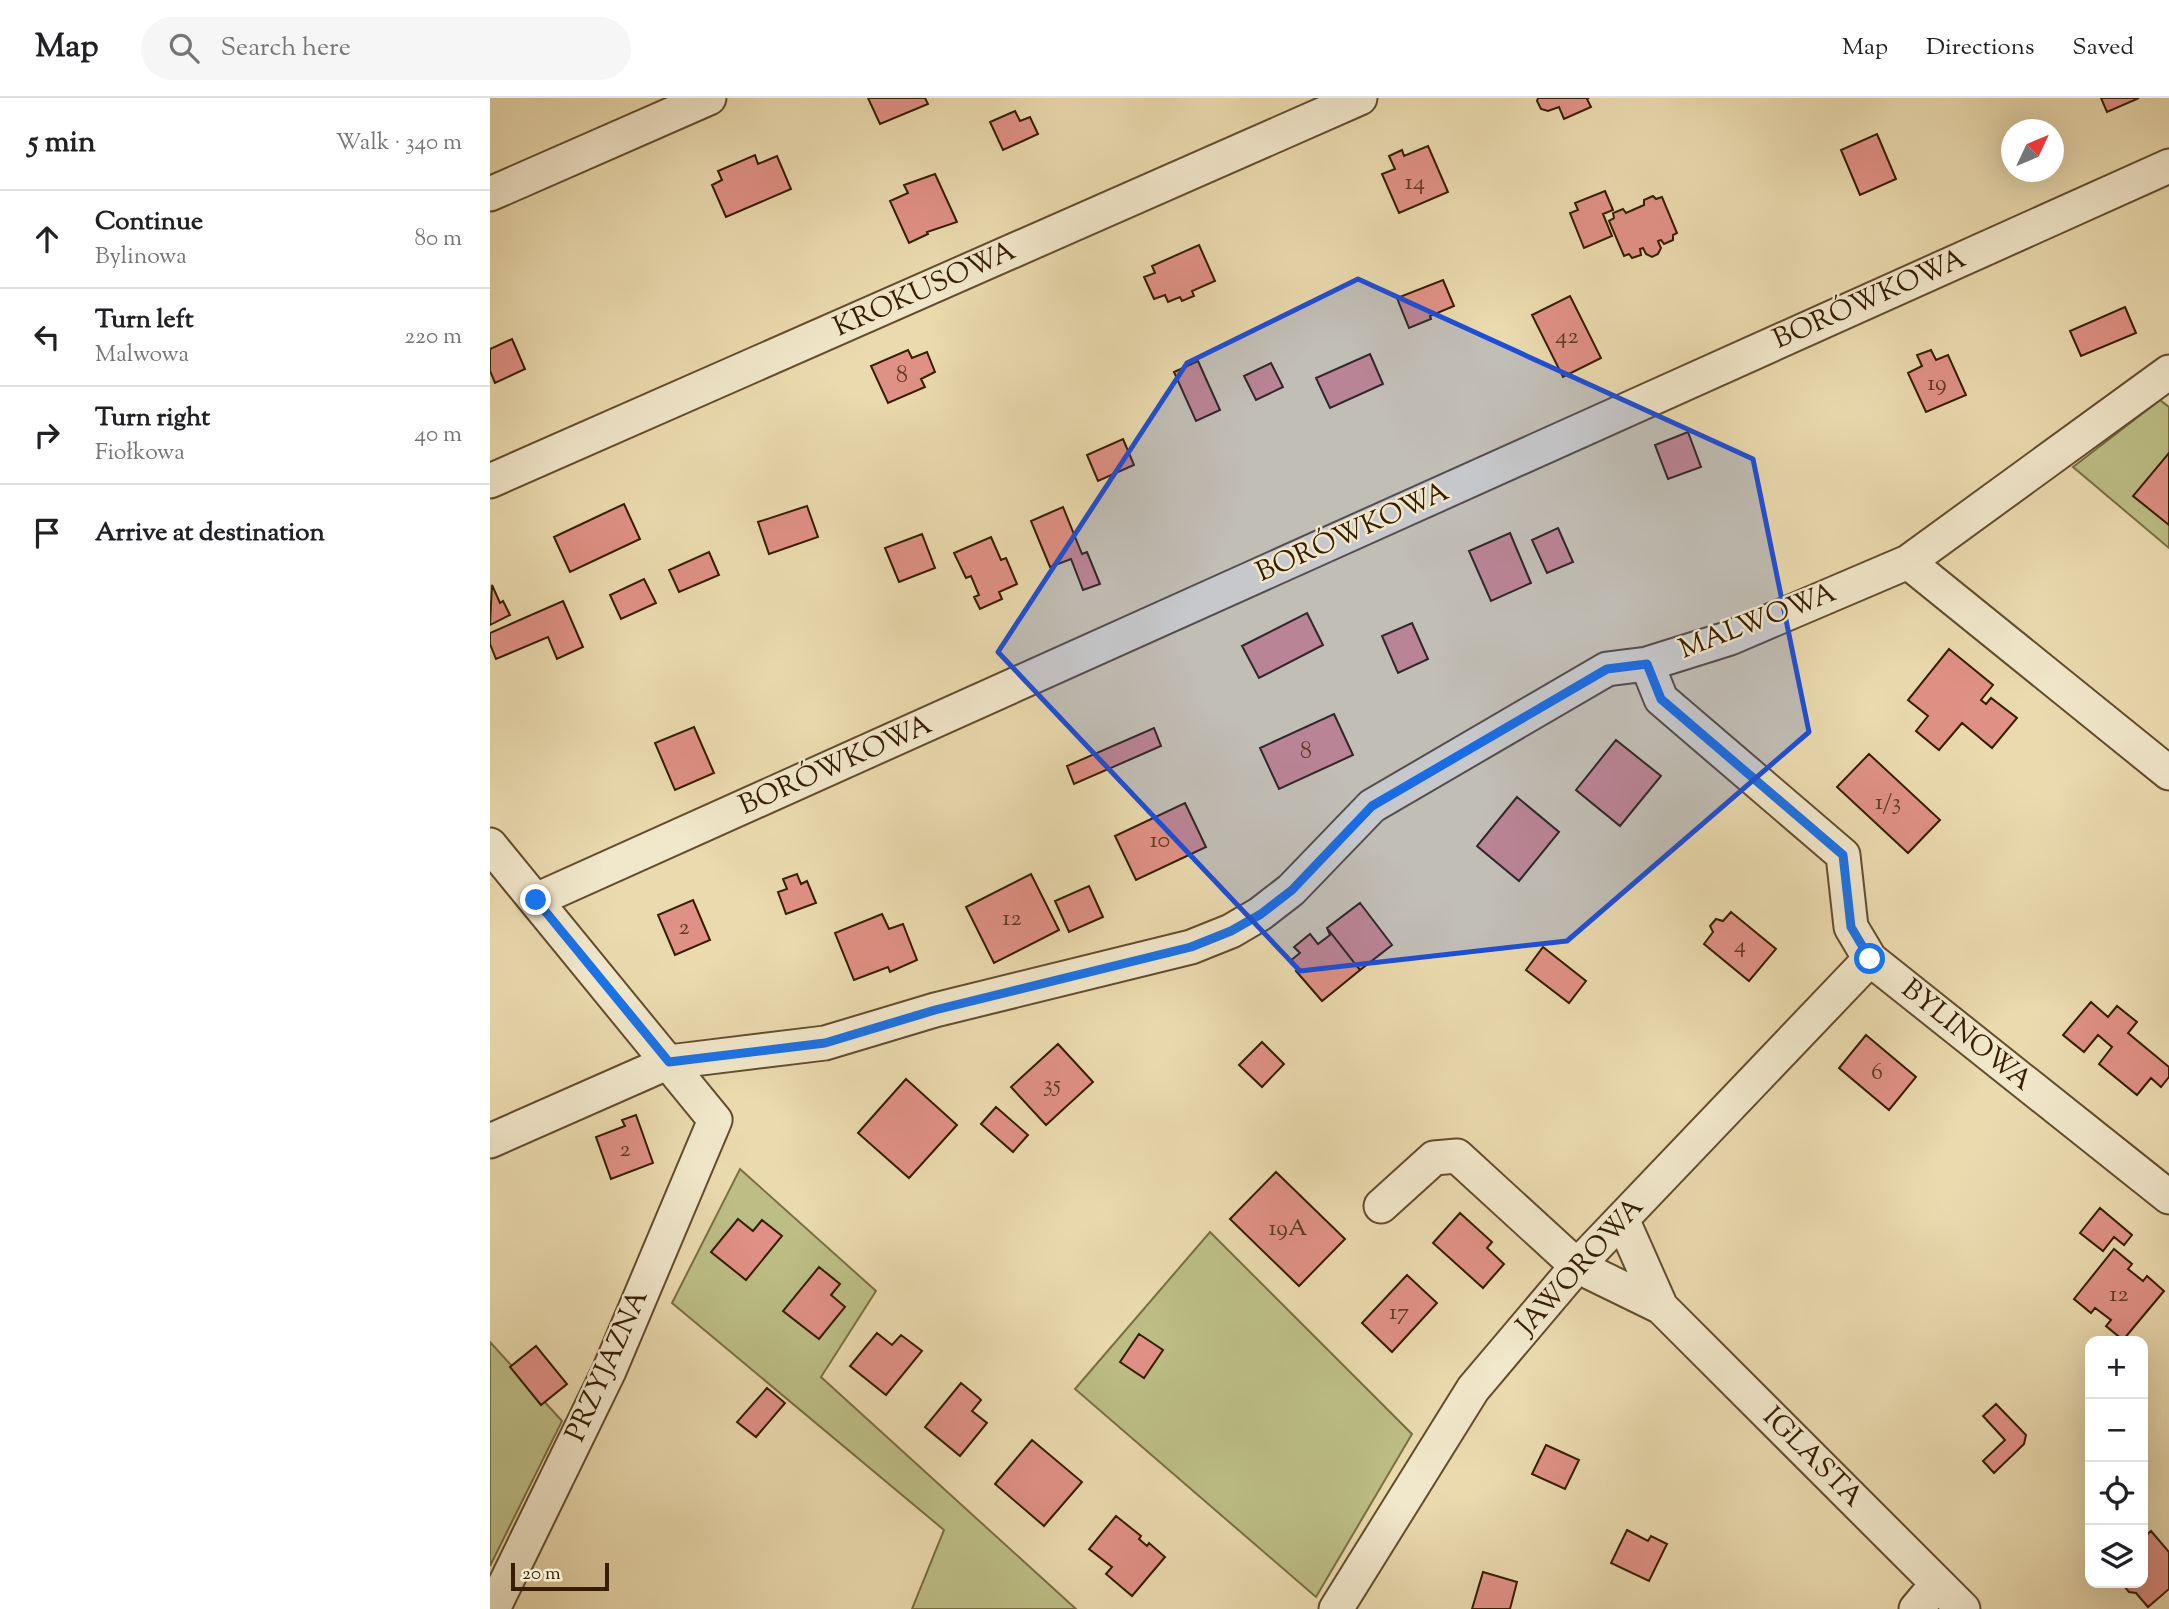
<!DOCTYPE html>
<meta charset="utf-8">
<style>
body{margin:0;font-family:"Sorts Mill Goudy",serif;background:#f6f6f6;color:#202124}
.controls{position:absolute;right:21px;bottom:21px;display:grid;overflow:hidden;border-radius:14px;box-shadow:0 7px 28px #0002}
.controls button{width:63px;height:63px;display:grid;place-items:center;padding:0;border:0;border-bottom:2px solid #e0e0e0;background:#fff;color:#202124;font:35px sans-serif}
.compass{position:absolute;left:1511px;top:21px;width:63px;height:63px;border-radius:50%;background:#fff;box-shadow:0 7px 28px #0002;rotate:46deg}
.scale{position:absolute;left:21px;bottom:18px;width:98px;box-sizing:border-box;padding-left:7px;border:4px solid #361d00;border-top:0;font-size:19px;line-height:24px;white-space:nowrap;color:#361d00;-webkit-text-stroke:5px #f1e7ca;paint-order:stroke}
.stop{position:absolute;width:21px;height:21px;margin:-16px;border:5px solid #1a73e8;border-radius:50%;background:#fff}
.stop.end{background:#1a73e8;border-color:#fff;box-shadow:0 2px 7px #0008}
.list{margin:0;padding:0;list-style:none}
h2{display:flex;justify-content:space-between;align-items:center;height:91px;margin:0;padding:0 28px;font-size:30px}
h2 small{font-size:23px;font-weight:400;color:#757577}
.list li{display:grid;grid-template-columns:46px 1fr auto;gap:21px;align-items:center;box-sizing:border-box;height:98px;padding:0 28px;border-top:2px solid #e0e0e0}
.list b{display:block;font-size:26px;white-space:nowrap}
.list p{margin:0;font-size:23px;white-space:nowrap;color:#757577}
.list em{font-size:23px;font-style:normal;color:#757577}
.icon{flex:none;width:38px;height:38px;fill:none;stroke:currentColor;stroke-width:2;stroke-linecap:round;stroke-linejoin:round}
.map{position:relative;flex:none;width:1679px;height:1511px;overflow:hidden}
header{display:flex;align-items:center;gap:42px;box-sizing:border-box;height:98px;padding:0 35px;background:#fff;border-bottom:2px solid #e0e0e0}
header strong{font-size:33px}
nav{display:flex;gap:38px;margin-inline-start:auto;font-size:24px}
.search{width:490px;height:63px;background:#f6f6f6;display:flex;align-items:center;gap:18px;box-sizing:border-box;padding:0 24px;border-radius:38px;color:#757577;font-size:26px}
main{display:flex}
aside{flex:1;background:#fff}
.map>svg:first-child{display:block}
.green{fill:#bdbe86;stroke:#7a6e43;stroke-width:2}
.building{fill:#e09185;stroke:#361d00;stroke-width:2}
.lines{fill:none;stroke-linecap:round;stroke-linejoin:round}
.minor-casing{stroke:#634c2c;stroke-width:37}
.minor{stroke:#f1e7ca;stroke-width:33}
.route{stroke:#1a73e8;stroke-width:9}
.marked{fill:#1d4ed8;fill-opacity:0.2;stroke:#1d4ed8;stroke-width:5;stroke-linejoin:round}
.labels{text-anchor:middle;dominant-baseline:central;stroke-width:5;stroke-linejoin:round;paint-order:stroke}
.number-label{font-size:24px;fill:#603a21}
.street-label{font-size:28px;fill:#361d00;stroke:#f1e7ca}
</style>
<header>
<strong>Map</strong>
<div class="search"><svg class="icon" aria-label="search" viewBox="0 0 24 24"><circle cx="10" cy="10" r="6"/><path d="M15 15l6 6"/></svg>Search here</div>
<nav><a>Map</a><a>Directions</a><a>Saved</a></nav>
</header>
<main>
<aside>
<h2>5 min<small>Walk · 340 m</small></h2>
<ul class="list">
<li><svg class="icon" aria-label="ahead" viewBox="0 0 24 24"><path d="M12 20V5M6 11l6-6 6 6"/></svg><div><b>Continue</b><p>Bylinowa</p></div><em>80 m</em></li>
<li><svg class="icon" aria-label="left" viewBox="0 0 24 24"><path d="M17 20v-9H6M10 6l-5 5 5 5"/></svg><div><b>Turn left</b><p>Malwowa</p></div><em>220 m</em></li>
<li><svg class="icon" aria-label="right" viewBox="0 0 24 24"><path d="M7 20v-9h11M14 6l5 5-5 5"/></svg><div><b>Turn right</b><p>Fiołkowa</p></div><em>40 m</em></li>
<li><svg class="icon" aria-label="arrive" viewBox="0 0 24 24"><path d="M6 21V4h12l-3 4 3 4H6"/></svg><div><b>Arrive at destination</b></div></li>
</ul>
</aside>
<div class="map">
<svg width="1679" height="1511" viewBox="0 0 1679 1511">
<rect width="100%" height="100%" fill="#eadaae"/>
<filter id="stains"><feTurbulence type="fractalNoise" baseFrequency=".00286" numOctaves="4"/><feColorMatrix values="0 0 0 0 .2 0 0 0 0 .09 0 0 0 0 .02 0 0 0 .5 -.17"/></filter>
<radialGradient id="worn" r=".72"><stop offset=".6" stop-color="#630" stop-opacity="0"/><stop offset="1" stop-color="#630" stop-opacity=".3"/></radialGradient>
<!-- green -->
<path class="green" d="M 1670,302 L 1679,309 L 1679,450 L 1583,369 Z
M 250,1071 L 386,1193 L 331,1279 L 586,1511 L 422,1511 L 454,1432 L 182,1205 Z
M 720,1134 L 922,1336 L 826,1499 L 585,1291 Z
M 0,1244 L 72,1323 L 0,1468 Z"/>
<!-- building -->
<path class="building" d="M 378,0 L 435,0 L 438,6 L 390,26 Z
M 1048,0 L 1099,0 L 1097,1 L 1101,9 L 1074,21 L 1069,9 L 1058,13 L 1051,11 L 1047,3 Z
M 1611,0 L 1649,0 L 1617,14 Z
M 525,13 L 530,23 L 540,19 L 548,36 L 513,52 L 500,24 Z
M 1387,36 L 1406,81 L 1370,97 L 1351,52 Z
M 938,48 L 958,94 L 909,115 L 892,76 L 905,71 L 899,58 L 912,52 L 914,58 Z
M 265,57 L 268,66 L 287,58 L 301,91 L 236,119 L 222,87 L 232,82 L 228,73 Z
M 445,76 L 467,124 L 437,134 L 438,136 L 419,145 L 400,103 L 418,95 L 414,87 Z
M 1115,93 L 1123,112 L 1113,116 L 1122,138 L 1094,150 L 1080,115 L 1088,112 L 1085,105 Z
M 1163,98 L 1166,101 L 1172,99 L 1187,135 L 1183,137 L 1183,142 L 1174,146 L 1171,142 L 1168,143 L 1171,150 L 1168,156 L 1162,159 L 1156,156 L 1153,150 L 1150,151 L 1151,157 L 1142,160 L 1139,156 L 1134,158 L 1119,123 L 1124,120 L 1123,115 L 1133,111 L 1136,115 L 1154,107 L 1154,102 Z
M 709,147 L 725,183 L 702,193 L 704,198 L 692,203 L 690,199 L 678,204 L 675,197 L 664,201 L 654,179 L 665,175 L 662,168 Z
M 953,182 L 964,208 L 940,218 L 941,221 L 919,230 L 907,200 Z
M 1080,198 L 1111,260 L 1073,279 L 1042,217 Z
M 1635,209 L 1646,235 L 1591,258 L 1580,233 Z
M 22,241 L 35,271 L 5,285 L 0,273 L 0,251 Z
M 418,252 L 422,260 L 437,254 L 445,274 L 431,281 L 435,289 L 398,305 L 381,268 Z
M 1441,252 L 1446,262 L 1458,257 L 1476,297 L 1436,314 L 1418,275 L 1432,268 L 1427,257 Z
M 880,256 L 893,286 L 840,310 L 826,280 Z
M 708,263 L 730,312 L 706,323 L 684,274 Z
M 781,265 L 793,289 L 766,302 L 754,278 Z
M 1198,334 L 1211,369 L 1178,381 L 1165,347 Z
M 633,341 L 644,367 L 608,383 L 597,357 Z
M 1679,355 L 1679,427 L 1643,398 Z
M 134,406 L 150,441 L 80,474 L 64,439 Z
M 317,408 L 328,439 L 279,456 L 268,424 Z
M 573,409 L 592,456 L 597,454 L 610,486 L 593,492 L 581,461 L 560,469 L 541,423 Z
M 1068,430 L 1083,464 L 1057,475 L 1042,442 Z
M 1020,435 L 1041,485 L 1001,503 L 979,453 Z
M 432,436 L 445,470 L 409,484 L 395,450 Z
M 501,439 L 511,462 L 516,460 L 527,486 L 509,494 L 512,501 L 490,511 L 484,499 L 489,497 L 481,478 L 476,480 L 464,455 Z
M 219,454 L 229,477 L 189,494 L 179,472 Z
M 154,481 L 166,505 L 131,521 L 120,497 Z
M 2,487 L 10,505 L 13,503 L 20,517 L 0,527 Z
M 73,503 L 93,549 L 67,561 L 58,539 L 6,561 L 0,546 L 0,535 Z
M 817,515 L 833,547 L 769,580 L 752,548 Z
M 922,525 L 938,561 L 908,575 L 892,538 Z
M 1459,551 L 1503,587 L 1491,602 L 1496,606 L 1501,600 L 1527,620 L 1502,650 L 1472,625 L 1449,652 L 1426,633 L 1438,618 L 1418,602 Z
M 844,616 L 863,657 L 789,691 L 770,650 Z
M 204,629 L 224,675 L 185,692 L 165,645 Z
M 664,630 L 671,648 L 584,686 L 577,668 Z
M 1126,642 L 1171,678 L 1130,728 L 1086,692 Z
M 1379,656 L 1450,722 L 1418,755 L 1347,689 Z
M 1027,699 L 1069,734 L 1029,783 L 987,748 Z
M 695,705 L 716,749 L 646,782 L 625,738 Z
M 307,776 L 311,786 L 317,783 L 326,805 L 296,816 L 288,794 L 297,791 L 293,781 Z
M 541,776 L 569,832 L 504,865 L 476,809 Z
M 599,788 L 613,819 L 579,834 L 565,803 Z
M 203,802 L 220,842 L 185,857 L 168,817 Z
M 870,805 L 902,847 L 870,872 L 837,830 Z
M 1241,814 L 1286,851 L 1259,883 L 1214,846 L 1223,834 L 1220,828 L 1226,821 L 1233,823 Z
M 392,816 L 399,831 L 413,826 L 427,862 L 400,874 L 398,869 L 364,882 L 345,835 Z
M 837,830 L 870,872 L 832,903 L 806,873 L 808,872 L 800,863 L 810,855 L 804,849 L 820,836 L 828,846 L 840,837 Z
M 1053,849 L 1096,883 L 1079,905 L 1036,872 Z
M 1601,904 L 1618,919 L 1627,908 L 1647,924 L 1638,935 L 1679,969 L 1679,979 L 1671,989 L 1661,980 L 1647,997 L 1609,966 L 1622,949 L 1608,937 L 1594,954 L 1573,937 Z
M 1376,937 L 1426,979 L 1399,1012 L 1349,970 Z
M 772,944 L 794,966 L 772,989 L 749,967 Z
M 568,946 L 603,984 L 556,1027 L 521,989 Z
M 416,981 L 467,1027 L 419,1080 L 368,1035 Z
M 506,1009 L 538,1037 L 523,1054 L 491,1026 Z
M 146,1017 L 163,1065 L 121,1081 L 106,1039 L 135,1028 L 132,1022 Z
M 786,1074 L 855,1141 L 809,1188 L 740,1121 Z
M 1610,1110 L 1642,1137 L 1634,1147 L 1624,1139 L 1613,1153 L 1590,1135 Z
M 970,1115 L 1002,1144 L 997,1150 L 1014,1166 L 993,1190 L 943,1145 Z
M 248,1121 L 263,1133 L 272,1122 L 292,1138 L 256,1182 L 221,1154 Z
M 1624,1151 L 1642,1166 L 1638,1171 L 1653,1183 L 1657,1178 L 1674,1193 L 1633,1242 L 1616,1228 L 1621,1222 L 1605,1210 L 1601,1215 L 1584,1201 Z
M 329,1169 L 350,1186 L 341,1197 L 355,1209 L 329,1241 L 293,1213 Z
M 917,1177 L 947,1205 L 902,1254 L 872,1225 Z
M 387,1235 L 402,1247 L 411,1237 L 432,1253 L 396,1297 L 360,1268 Z
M 649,1236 L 673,1252 L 654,1280 L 630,1264 Z
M 46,1248 L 77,1286 L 51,1307 L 20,1269 Z
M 471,1285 L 489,1300 L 491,1302 L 482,1313 L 497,1325 L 470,1358 L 435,1329 Z
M 277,1290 L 295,1305 L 266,1339 L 247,1324 Z
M 1506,1306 L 1536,1337 L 1534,1346 L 1504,1375 L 1493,1363 L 1515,1342 L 1493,1318 Z
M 542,1342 L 592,1384 L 554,1428 L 505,1386 Z
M 1056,1347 L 1089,1362 L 1075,1391 L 1042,1376 Z
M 626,1418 L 651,1438 L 649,1441 L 657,1448 L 659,1445 L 675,1459 L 642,1498 L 616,1476 L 622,1469 L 599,1451 Z
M 1137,1432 L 1158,1443 L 1161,1438 L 1177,1446 L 1159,1483 L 1121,1465 Z
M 1661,1433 L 1679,1454 L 1679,1491 L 1658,1509 L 1646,1495 L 1639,1494 L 1634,1488 L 1634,1485 L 1653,1485 L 1653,1440 Z
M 993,1474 L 1027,1484 L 1020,1511 L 982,1511 Z"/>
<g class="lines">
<!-- minor casing -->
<g class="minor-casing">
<path id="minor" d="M 0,96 L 219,0
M 0,383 L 870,0
M 1418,464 L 1679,675
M 1157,566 L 1171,601 L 1353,757 L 1361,829 L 1380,861 L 1679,1099
M 0,747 L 225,1022 L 119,1273 L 3,1511
M 46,802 L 1679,68
M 0,1043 L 179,964 L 335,945 L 445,912 L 701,849 L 741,833 L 770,816 L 801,792 L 882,708 L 1117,571 L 1157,566 L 1240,540 L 1418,464 L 1679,274
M 891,1108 L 944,1060 L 967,1058 L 1087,1168 L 1171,1209
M 1132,1121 L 1171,1209 L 1473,1511
M 846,1511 L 983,1291 L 1087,1168 L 1380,861
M 1426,1511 L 1447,1486"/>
</g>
<!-- minor -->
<use href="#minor" class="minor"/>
</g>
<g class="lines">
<!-- route -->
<path class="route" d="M 46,802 L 179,964 L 335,945 L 445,912 L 701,849 L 741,833 L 771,816 L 802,792 L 882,708 L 1117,571 L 1157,566 L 1171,601 L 1353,757 L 1361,829 L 1380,861"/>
</g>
<!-- marked area -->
<path class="marked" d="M 868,181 L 1263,361 L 1319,634 L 1077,843 L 810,873 L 508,554 L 697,265 Z"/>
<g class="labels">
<!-- number labels -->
<g class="number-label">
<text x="925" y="85">14</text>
<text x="1077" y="239">42</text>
<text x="412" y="278">8</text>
<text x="1447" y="286">19</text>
<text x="816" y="654">8</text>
<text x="1398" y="705">1/3</text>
<text x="670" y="743">10</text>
<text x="522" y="821">12</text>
<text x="194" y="830">2</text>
<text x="1250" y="848">4</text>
<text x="1387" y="975">6</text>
<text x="562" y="987">35</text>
<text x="135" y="1052">2</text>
<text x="798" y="1131">19A</text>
<text x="1629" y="1197">12</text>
<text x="909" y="1215">17</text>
</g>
<!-- street labels -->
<g class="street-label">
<text transform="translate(435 192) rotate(-24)">KROKUSOWA</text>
<text transform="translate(1380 202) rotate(-24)">BORÓWKOWA</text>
<text transform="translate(863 435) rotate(-24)">BORÓWKOWA</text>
<text transform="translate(1268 524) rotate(-21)">MALWOWA</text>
<text transform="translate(346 668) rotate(-24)">BORÓWKOWA</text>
<text transform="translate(1476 938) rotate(39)">BYLINOWA</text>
<text transform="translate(1091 1169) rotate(-48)">JAWOROWA</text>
<text transform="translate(118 1268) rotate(-66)">PRZYJAZNA</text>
<text transform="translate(1322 1360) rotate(45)">IGLASTA</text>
</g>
</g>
<rect width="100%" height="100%" filter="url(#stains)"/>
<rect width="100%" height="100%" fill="url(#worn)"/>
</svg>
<div class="controls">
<button>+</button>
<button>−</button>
<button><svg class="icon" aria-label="locate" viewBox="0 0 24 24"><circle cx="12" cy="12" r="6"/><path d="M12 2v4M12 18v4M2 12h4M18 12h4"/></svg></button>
<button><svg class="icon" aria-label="layers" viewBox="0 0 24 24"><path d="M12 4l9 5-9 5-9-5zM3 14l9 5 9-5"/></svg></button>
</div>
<svg class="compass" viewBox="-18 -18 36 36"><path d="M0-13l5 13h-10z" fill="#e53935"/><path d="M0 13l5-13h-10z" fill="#757577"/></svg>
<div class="scale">20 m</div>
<div class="stop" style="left:1380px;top:861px"></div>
<div class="stop end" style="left:46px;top:802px"></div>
</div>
</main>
